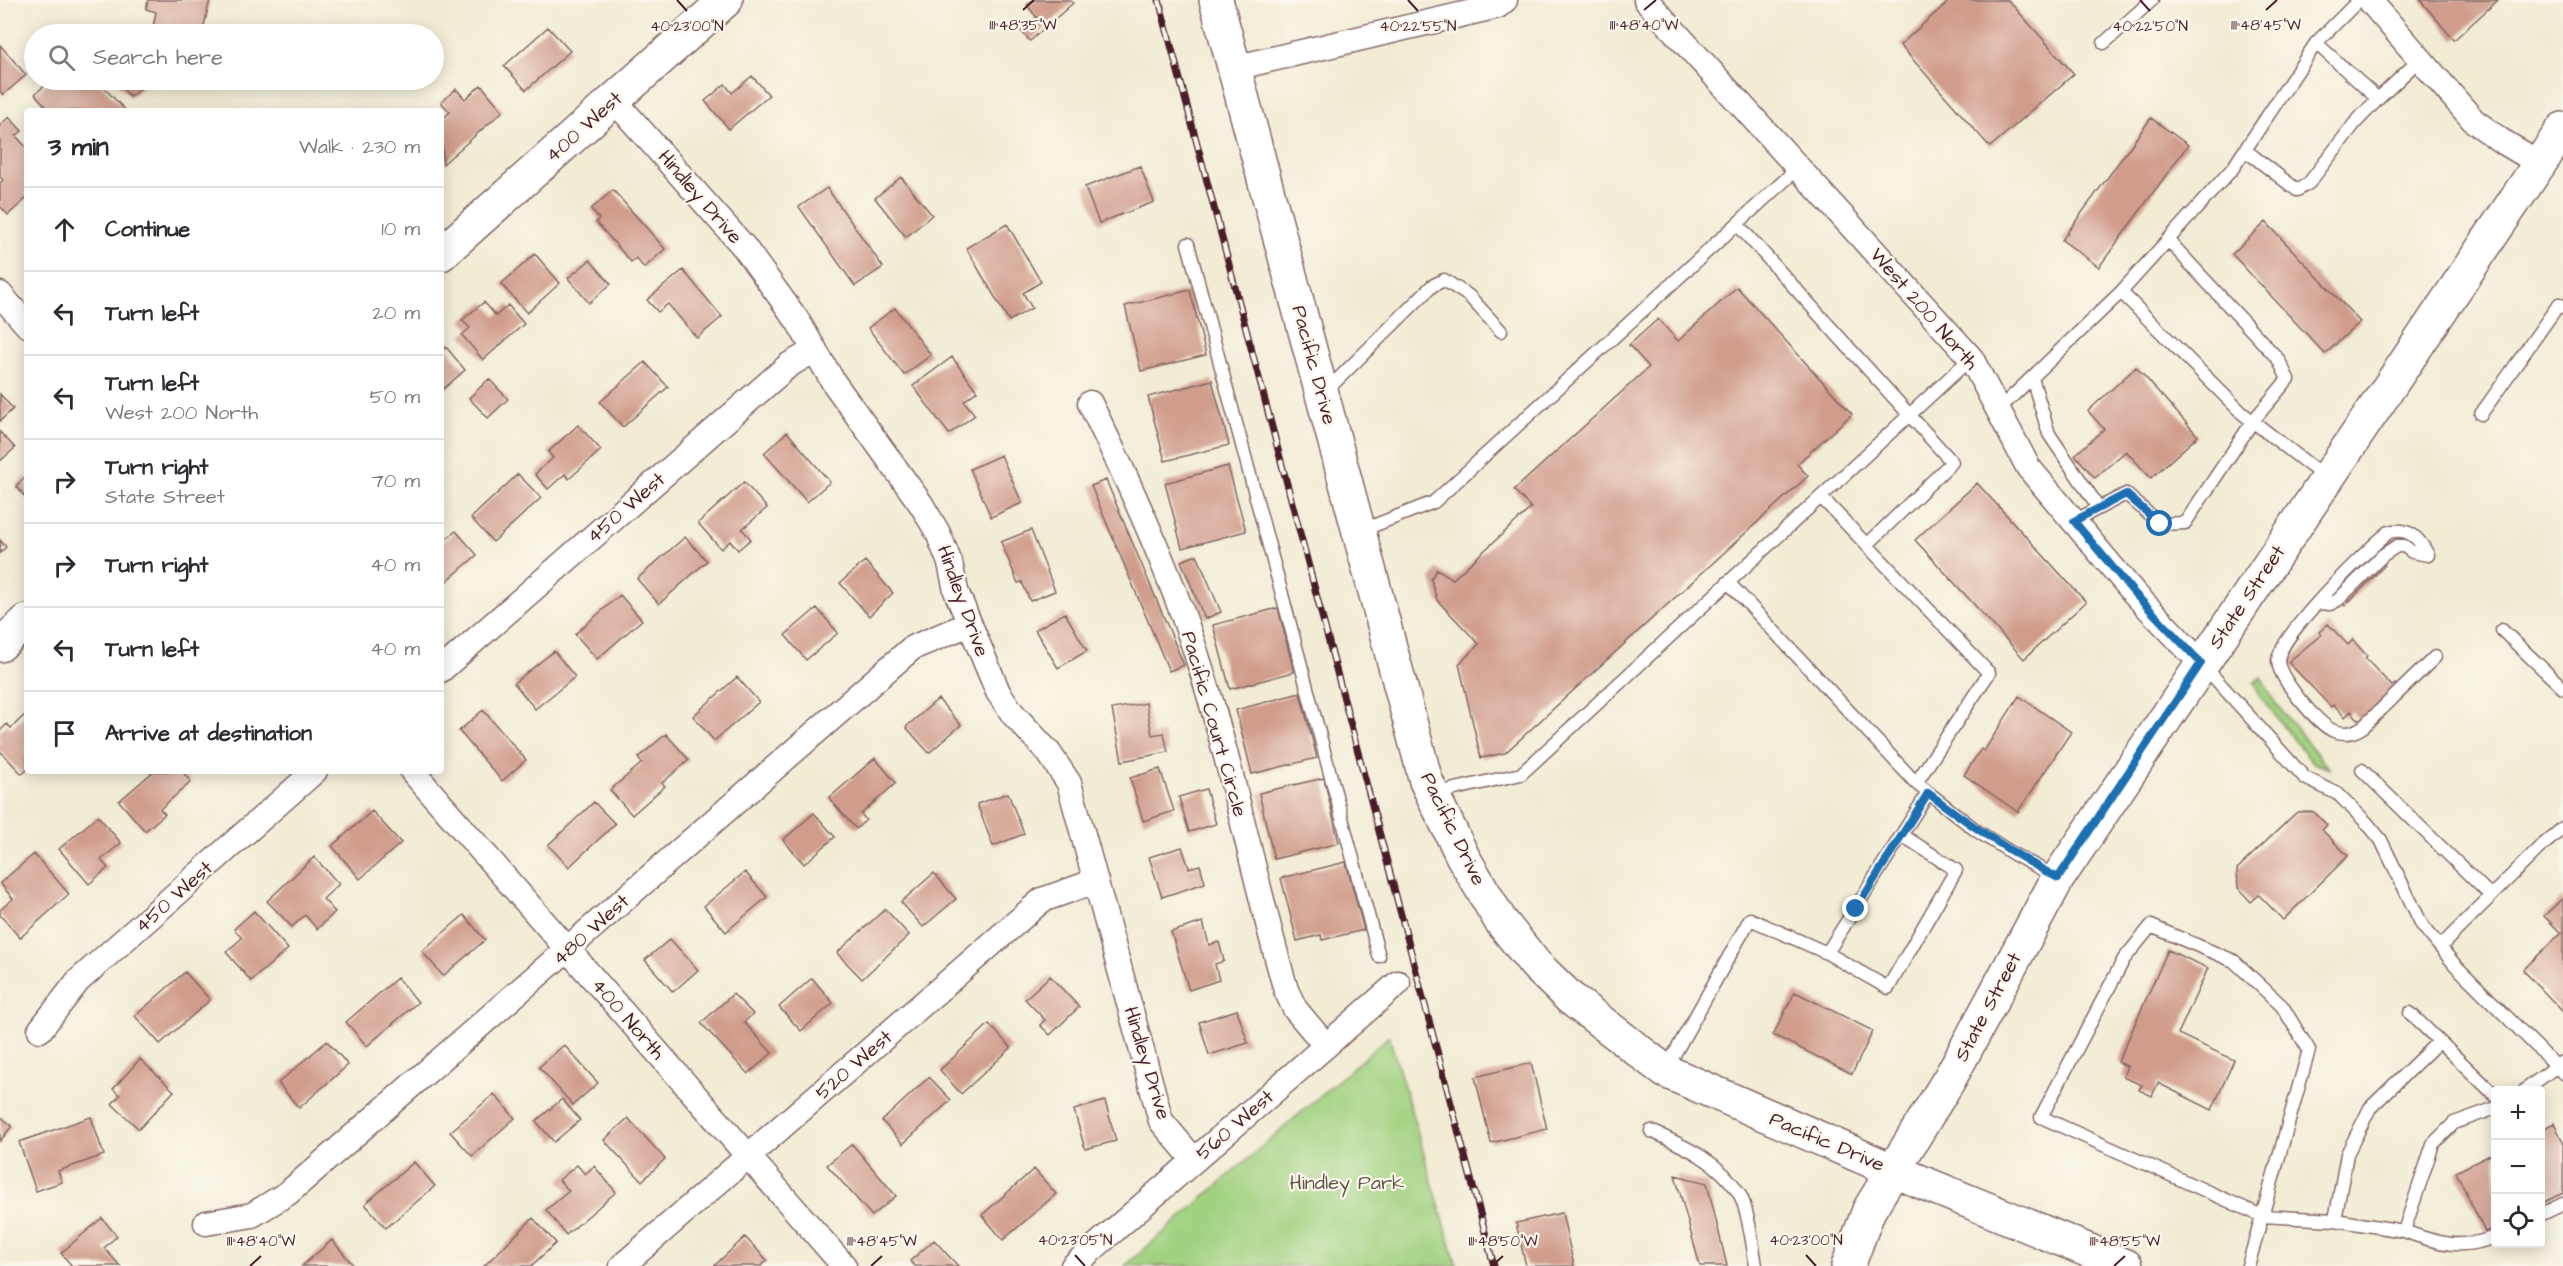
<!DOCTYPE html>
<meta charset="utf-8">
<style>
body{margin:0;font-family:"Architects Daughter",sans-serif;background:#f7f7f7;color:#2b2b33}
.controls{position:absolute;right:18px;bottom:18px;display:grid;overflow:hidden;border-radius:6px;box-shadow:0 3px 15px #0003}
.controls button{width:54px;height:54px;display:grid;place-items:center;padding:0;border:0;border-bottom:2px solid #e1e1e2;background:#fff;color:#2b2b33;font:30px sans-serif}
.stop{position:absolute;width:18px;height:18px;margin:-14px;border:4px solid #1f6fb2;border-radius:50%;background:#fff}
.stop.end{background:#1f6fb2;border-color:#fff;box-shadow:0 2px 6px #0008}
.list{margin:0;padding:0;list-style:none}
h2{display:flex;justify-content:space-between;align-items:center;height:78px;margin:0;padding:0 24px;font-size:26px}
h2 small{font-size:20px;font-weight:400;color:#7c7c81}
.list li{display:grid;grid-template-columns:39px 1fr auto;gap:18px;align-items:center;box-sizing:border-box;height:84px;padding:0 24px;border-top:2px solid #e1e1e2}
.list b{display:block;font-size:22px;white-space:nowrap}
.list p{margin:0;font-size:20px;white-space:nowrap;color:#7c7c81}
.list em{font-size:20px;font-style:normal;color:#7c7c81}
.icon{flex:none;width:33px;height:33px;fill:none;stroke:currentColor;stroke-width:2;stroke-linecap:round;stroke-linejoin:round}
.map{position:relative;flex:none;width:2563px;height:1266px;overflow:hidden}
.search{position:absolute;background:#fff;box-shadow:0 3px 15px #0003;left:24px;top:24px;width:420px;height:66px;display:flex;align-items:center;gap:15px;box-sizing:border-box;padding:0 21px;border-radius:33px;color:#7c7c81;font-size:22px}
.panel{position:absolute;background:#fff;box-shadow:0 3px 15px #0003;left:24px;top:108px;width:420px;height:666px;border-radius:6px}
.map>svg:first-child{display:block}
.green{fill:#a1d281;stroke:#767856;stroke-width:1.5}
.building{fill:#d09c8b}
.lines{fill:none;stroke-linecap:round;stroke-linejoin:round}
.lane-casing{stroke:#856766;stroke-width:15}
.street-casing{stroke:#856766;stroke-width:27}
.secondary-casing{stroke:#856766;stroke-width:36}
.primary-casing{stroke:#856766;stroke-width:36}
.lane{stroke:#fff;stroke-width:12}
.street{stroke:#fff;stroke-width:24}
.secondary{stroke:#fff;stroke-width:33}
.primary{stroke:#fff;stroke-width:33}
.rail-casing{stroke:#4a1f2b;stroke-width:7}
.rail{stroke:#fbf7ec;stroke-width:4.5;stroke-dasharray:14;stroke-linecap:butt}
.route{stroke:#1f6fb2;stroke-width:8}
.ticks{fill:none;stroke:#4a1f2b;stroke-width:2}
.labels{text-anchor:middle;dominant-baseline:central;stroke-width:4.5;stroke-linejoin:round;paint-order:stroke}
.street-label{font-size:20px;fill:#4a1f2b;stroke:#fbf7ec}
.park-label{font-size:20px;fill:#645545;stroke:#fbf7ec}
.ticks-label{font-size:15px;text-anchor:middle;fill:#4a1f2b;stroke:#fbf7ec;stroke-width:4.5;stroke-linejoin:round;paint-order:stroke}
</style>
<div class="map">
<svg width="2563" height="1266" viewBox="0 0 2563 1266">
<rect width="100%" height="100%" fill="#fbf7ec"/>
<filter id="ink" filterUnits="userSpaceOnUse"><feTurbulence type="fractalNoise" baseFrequency=".0167" numOctaves="2"/><feDisplacementMap in="SourceGraphic" scale="12" xChannelSelector="R" yChannelSelector="G"/><feConvolveMatrix kernelMatrix="1 2 1 2 8 2 1 2 1" color-interpolation-filters="sRGB"/></filter>
<filter id="wash" filterUnits="userSpaceOnUse"><feTurbulence type="fractalNoise" baseFrequency=".008" numOctaves="4" result="noise"/><feDisplacementMap in="SourceGraphic" scale="24" xChannelSelector="R" yChannelSelector="G"/><feGaussianBlur stdDeviation="1.35" result="paint"/><feColorMatrix in="noise" values="0 0 0 0 0 0 0 0 0 0 0 0 0 0 0 0 0 1.4 0 .05"/><feComposite in="paint" operator="in"/></filter>
<g filter="url(#wash)">
<rect width="100%" height="100%" fill="#f2ecd4"/>
<!-- green -->
<path class="green" d="M 2261,677 L 2276,704 L 2329,769 L 2314,763 L 2306,755 L 2260,696 L 2254,683 Z
M 1389,1036 L 1457,1266 L 1125,1266 Z"/>
<g id="blocks">
<!-- building -->
<path class="building" d="M 148,0 L 210,0 L 202,34 L 152,33 L 156,12 L 146,9 Z
M 1033,0 L 1070,0 L 1073,3 L 1030,41 L 1021,31 L 1037,18 L 1027,5 Z
M 1950,0 L 2008,0 L 2074,74 L 1990,147 L 1900,45 Z
M 2420,0 L 2498,0 L 2454,40 Z
M 548,27 L 570,51 L 526,90 L 504,66 Z
M 105,28 L 111,34 L 98,34 Z
M 0,45 L 26,75 L 3,95 L 0,91 Z
M 434,57 L 440,66 L 434,71 Z
M 752,76 L 769,95 L 729,129 L 705,101 L 725,84 L 732,93 Z
M 51,80 L 81,80 L 85,84 L 89,80 L 97,80 L 125,110 L 50,111 L 35,94 Z
M 115,80 L 151,80 L 130,97 Z
M 481,85 L 503,111 L 443,164 L 441,120 L 450,112 L 441,102 L 456,89 L 465,99 Z
M 9,117 L 22,131 L 16,136 L 27,148 L 27,198 L 8,215 L 0,206 L 0,183 L 3,180 L 0,177 L 0,125 Z
M 2151,118 L 2188,145 L 2099,267 L 2062,240 Z
M 1140,166 L 1154,202 L 1099,223 L 1085,187 Z
M 901,177 L 932,215 L 906,237 L 875,198 Z
M 827,188 L 883,267 L 855,286 L 799,207 Z
M 613,190 L 665,249 L 644,268 L 636,258 L 631,262 L 596,222 L 599,219 L 591,209 Z
M 2266,222 L 2360,322 L 2325,354 L 2232,254 Z
M 1007,224 L 1041,282 L 1023,293 L 1032,308 L 1009,321 L 966,248 Z
M 535,254 L 560,283 L 527,313 L 501,284 Z
M 590,260 L 611,284 L 589,303 L 568,278 Z
M 683,270 L 722,317 L 697,338 L 668,304 L 658,312 L 647,300 Z
M 1737,287 L 1852,414 L 1797,464 L 1808,476 L 1505,753 L 1481,758 L 1459,664 L 1479,644 L 1437,600 L 1431,579 L 1437,569 L 1453,579 L 1531,508 L 1514,490 L 1649,367 L 1629,345 L 1658,319 L 1678,341 Z
M 1190,290 L 1206,355 L 1141,371 L 1125,306 Z
M 484,302 L 496,316 L 508,305 L 524,324 L 483,360 L 462,335 L 470,328 L 462,320 Z
M 895,308 L 931,355 L 904,375 L 868,328 Z
M 446,347 L 465,370 L 441,391 L 441,352 Z
M 952,357 L 977,391 L 964,401 L 975,415 L 949,434 L 913,386 Z
M 645,362 L 668,387 L 623,427 L 600,402 Z
M 2136,367 L 2198,436 L 2151,478 L 2126,451 L 2095,478 L 2075,455 L 2104,429 L 2088,411 Z
M 489,379 L 508,399 L 488,418 L 469,398 Z
M 1212,380 L 1229,445 L 1165,461 L 1148,397 Z
M 0,394 L 13,409 L 0,421 Z
M 578,425 L 601,450 L 569,479 L 565,474 L 548,489 L 535,474 L 553,458 L 548,452 Z
M 0,432 L 15,448 L 0,461 Z
M 787,432 L 830,482 L 807,502 L 764,453 Z
M 1001,455 L 1022,503 L 991,517 L 970,469 Z
M 1228,466 L 1246,531 L 1182,548 L 1165,483 Z
M 518,474 L 541,498 L 493,542 L 471,518 Z
M 27,475 L 27,499 L 16,486 Z
M 1106,480 L 1184,665 L 1169,671 L 1091,486 Z
M 744,482 L 767,508 L 742,529 L 751,539 L 738,550 L 730,541 L 721,549 L 698,523 Z
M 1977,483 L 2086,602 L 2024,659 L 1915,540 Z
M 1031,530 L 1055,591 L 1030,601 L 1022,582 L 1018,583 L 1001,542 Z
M 456,531 L 477,555 L 441,586 L 441,543 Z
M 685,537 L 707,561 L 659,604 L 637,579 Z
M 0,540 L 6,547 L 0,553 Z
M 2367,547 L 2385,565 L 2345,606 L 2326,587 Z
M 1197,555 L 1221,612 L 1205,619 L 1181,561 Z
M 865,561 L 893,593 L 869,616 L 840,583 Z
M 620,595 L 642,620 L 597,659 L 575,634 Z
M 817,608 L 838,633 L 806,660 L 785,635 Z
M 1278,608 L 1294,672 L 1230,689 L 1213,625 Z
M 1065,613 L 1087,651 L 1058,668 L 1035,630 Z
M 2328,624 L 2348,645 L 2353,640 L 2367,656 L 2365,658 L 2392,686 L 2395,684 L 2402,691 L 2365,727 L 2351,711 L 2345,717 L 2333,705 L 2331,707 L 2288,662 L 2321,635 L 2319,632 Z
M 554,651 L 575,677 L 535,709 L 514,683 Z
M 737,677 L 759,702 L 714,741 L 693,716 Z
M 1300,693 L 1317,758 L 1252,774 L 1236,710 Z
M 2019,696 L 2071,732 L 2018,812 L 1964,775 L 1981,749 L 1984,751 Z
M 938,699 L 961,725 L 929,753 L 906,727 Z
M 1146,703 L 1152,735 L 1164,733 L 1168,752 L 1122,761 L 1112,709 Z
M 483,710 L 526,760 L 502,781 L 459,731 Z
M 27,713 L 27,770 L 22,774 L 0,751 L 0,731 L 7,724 L 11,728 Z
M 666,734 L 689,760 L 662,783 L 665,786 L 632,815 L 610,790 L 642,763 L 638,758 Z
M 875,758 L 896,783 L 861,814 L 866,820 L 856,829 L 829,798 Z
M 1160,769 L 1174,811 L 1143,821 L 1130,778 Z
M 154,771 L 182,771 L 191,782 L 160,809 L 165,814 L 145,831 L 119,801 Z
M 1324,778 L 1339,843 L 1274,859 L 1259,793 Z
M 1206,789 L 1216,824 L 1189,832 L 1179,797 Z
M 1008,793 L 1024,834 L 993,846 L 977,804 Z
M 594,802 L 615,824 L 569,867 L 548,845 Z
M 372,811 L 401,843 L 360,879 L 332,846 Z
M 2297,812 L 2314,812 L 2327,825 L 2322,830 L 2348,856 L 2283,920 L 2259,895 L 2251,902 L 2238,888 L 2237,869 Z
M 814,813 L 835,837 L 804,864 L 783,840 Z
M 98,816 L 121,843 L 101,860 L 108,868 L 89,884 L 59,849 Z
M 1182,847 L 1189,868 L 1200,865 L 1205,883 L 1162,897 L 1149,857 Z
M 34,854 L 69,894 L 20,938 L 0,915 L 0,910 L 13,899 L 0,883 Z
M 314,857 L 339,884 L 323,899 L 335,912 L 317,929 L 305,915 L 292,927 L 267,901 Z
M 1346,862 L 1364,930 L 1322,940 L 1321,935 L 1297,941 L 1281,878 Z
M 745,872 L 767,897 L 726,932 L 704,906 Z
M 934,873 L 956,899 L 923,927 L 901,902 Z
M 2563,898 L 2563,1012 L 2523,970 L 2561,933 L 2544,916 Z
M 885,909 L 909,935 L 862,979 L 837,953 Z
M 254,911 L 288,949 L 251,981 L 226,952 L 242,938 L 234,929 Z
M 464,915 L 485,940 L 443,976 L 422,951 Z
M 1203,922 L 1209,945 L 1219,942 L 1224,961 L 1215,964 L 1219,980 L 1189,990 L 1171,932 Z
M 670,939 L 698,970 L 673,992 L 645,960 Z
M 2168,950 L 2208,968 L 2178,1034 L 2234,1060 L 2212,1110 L 2158,1083 L 2152,1096 L 2139,1090 L 2142,1085 L 2123,1077 L 2127,1066 L 2118,1062 Z
M 185,972 L 210,1000 L 160,1044 L 135,1016 Z
M 1050,976 L 1079,1007 L 1050,1035 L 1040,1025 L 1045,1020 L 1025,999 Z
M 397,978 L 418,1002 L 367,1046 L 346,1022 Z
M 812,978 L 833,1003 L 801,1031 L 779,1007 Z
M 1795,992 L 1873,1031 L 1852,1074 L 1773,1035 Z
M 733,994 L 753,1014 L 744,1022 L 772,1053 L 748,1074 L 701,1023 Z
M 1237,1010 L 1248,1043 L 1209,1055 L 1199,1022 Z
M 989,1024 L 1011,1048 L 961,1094 L 940,1070 Z
M 327,1041 L 348,1065 L 299,1108 L 278,1083 Z
M 564,1045 L 598,1083 L 573,1105 L 539,1067 Z
M 140,1059 L 174,1091 L 139,1129 L 112,1104 L 120,1095 L 113,1089 Z
M 1531,1063 L 1547,1129 L 1491,1143 L 1475,1077 Z
M 929,1077 L 951,1100 L 903,1144 L 882,1121 Z
M 494,1094 L 515,1118 L 472,1156 L 450,1132 Z
M 562,1099 L 580,1120 L 554,1142 L 536,1121 Z
M 1105,1101 L 1116,1141 L 1085,1149 L 1074,1110 Z
M 0,1116 L 12,1126 L 0,1141 Z
M 91,1117 L 104,1155 L 58,1171 L 62,1182 L 36,1191 L 19,1142 Z
M 628,1118 L 665,1159 L 642,1181 L 604,1140 Z
M 2554,1123 L 2563,1142 L 2563,1193 L 2540,1204 L 2540,1130 Z
M 852,1144 L 896,1196 L 872,1216 L 827,1165 Z
M 2496,1152 L 2496,1227 L 2485,1232 L 2456,1172 Z
M 414,1162 L 435,1186 L 386,1228 L 365,1204 Z
M 577,1165 L 585,1174 L 594,1166 L 616,1192 L 566,1235 L 546,1210 L 569,1191 L 559,1180 Z
M 1034,1169 L 1056,1194 L 1003,1240 L 982,1215 Z
M 1675,1175 L 1707,1183 L 1727,1266 L 1700,1266 Z
M 1562,1213 L 1574,1266 L 1526,1266 L 1516,1223 Z
M 102,1218 L 117,1236 L 104,1248 L 120,1266 L 72,1266 L 61,1253 Z
M 533,1218 L 556,1243 L 531,1266 L 484,1266 Z
M 745,1237 L 767,1260 L 761,1266 L 714,1266 Z
M 332,1240 L 354,1266 L 302,1266 Z
M 934,1240 L 958,1266 L 915,1266 L 910,1261 Z"/>
</g>
</g>
<g filter="url(#ink)">
<use href="#blocks" fill-opacity="0" stroke="#856766" stroke-width="1.5"/>
<g class="lines">
<!-- lane casing -->
<g class="lane-casing">
<path id="lane" d="M 2359,0 L 2316,43 L 2378,99 L 2420,59
M 2104,43 L 2152,0
M 2316,43 L 2233,168 L 2121,292 L 2242,413 L 2326,478
M 2245,150 L 2297,190 L 2309,183 L 2355,123 L 2378,99
M 1737,224 L 1952,462 L 1867,545
M 1188,244 L 1379,956
M 2032,378 L 2049,434 L 2099,508
M 1325,392 L 1432,286 L 1444,280 L 1469,296 L 1501,331
M 1998,410 L 2121,292
M 2481,414 L 2559,304 L 2563,307
M 1821,497 L 1989,673 L 1916,783
M 2074,521 L 2126,494 L 2160,524 L 2185,523 L 2253,421 L 2288,379 L 2278,359 L 2168,240
M 1360,531 L 1434,502 L 1798,168
M 2428,555 C 2419,538 2409,527 2389,532 C 2367,549 2280,635 2278,660 C 2277,677 2319,726 2334,731 C 2346,735 2354,733 2364,726 L 2435,657
M 1728,582 L 1916,783 L 1977,831 L 2015,855 L 2058,878
M 2318,603 L 2330,604 L 2338,600 L 2383,555 L 2397,546 L 2404,546 L 2412,552 L 2428,555
M 2502,630 L 2563,688
M 2203,665 L 2305,778 L 2338,794 L 2367,823 L 2381,840 L 2422,925 L 2455,965 L 2563,1073
M 2362,770 L 2491,896
M 1433,794 L 1521,774 L 1971,358
M 2440,947 L 2538,849 L 2563,828
M 1827,953 L 1888,988 L 1956,870 L 1902,835
M 2410,1013 L 2496,1096
M 1666,1069 L 1750,919 L 1827,953 L 1928,793
M 2525,1090 L 2562,1062
M 1651,1131 C 1684,1146 1719,1161 1739,1193 C 1748,1208 1753,1247 1756,1266
M 2540,1215 L 2563,1204
M 2335,1220 L 2347,1154 L 2370,1108 L 2439,1041
M 2404,1231 C 2435,1243 2464,1251 2496,1236
M 2248,1266 L 2309,1050 L 2282,1006 L 2234,961 L 2151,926 L 2124,959 L 2041,1117 L 2262,1216 L 2335,1220 L 2404,1231 L 2433,1144 L 2454,1123 L 2496,1108"/>
</g>
<!-- street casing -->
<g class="street-casing">
<path id="street" d="M 1646,0 L 1971,358 L 2028,467 L 2134,593 L 2201,663
M 2369,0 L 2474,121 L 2500,140 L 2539,163
M 1234,68 L 1498,6 L 1505,0
M 614,100 L 744,247 L 797,320 L 834,383 L 921,504 L 938,533 L 950,563 L 956,591 L 998,692 L 1013,714 L 1049,753 L 1069,783 L 1161,1121 L 1194,1160
M 0,294 L 27,325
M 1090,403 C 1126,476 1161,552 1188,629 C 1229,746 1251,870 1286,990 L 1295,1009 L 1326,1046
M 441,670 L 789,365 L 815,350
M 412,771 L 844,1266
M 40,1030 L 78,981 L 315,771
M 206,1223 L 252,1215 L 288,1193 L 912,648 L 969,624
M 622,1266 L 1042,900 L 1096,881
M 1073,1266 L 1398,983"/>
</g>
<!-- secondary casing -->
<g class="secondary-casing">
<path id="secondary" d="M 1216,0 L 1426,781 L 1463,857 L 1500,920 L 1536,965 L 1570,998 L 1665,1071 L 1892,1170 L 2126,1266
M 441,254 L 726,0
M 0,645 L 27,621"/>
</g>
<!-- primary casing -->
<g class="primary-casing">
<path id="primary" d="M 1848,1266 L 1869,1210 L 1950,1078 L 2058,878 L 2563,129"/>
</g>
<!-- lane -->
<use href="#lane" class="lane"/>
<!-- street -->
<use href="#street" class="street"/>
<!-- secondary -->
<use href="#secondary" class="secondary"/>
<!-- primary -->
<use href="#primary" class="primary"/>
<!-- rail casing -->
<g class="rail-casing">
<path id="rail" d="M 1159,0 L 1494,1266"/>
</g>
<!-- rail -->
<use href="#rail" class="rail"/>
</g>
</g>
<g class="lines" filter="url(#ink)">
<!-- route -->
<path class="route" d="M 1856,909 L 1928,793 C 1970,825 2011,853 2058,878 L 2201,663 L 2134,593 L 2074,521 L 2126,494 L 2160,524"/>
</g>
<!-- ticks -->
<path class="ticks" d="M 677,0 L 687,11M 1408,0 L 1418,11M 2140,0 L 2150,11M 1023,10 L 1034,0M 1644,10 L 1656,0M 2266,10 L 2277,0M 1075,1255 L 1085,1266M 1806,1255 L 1816,1266M 250,1266 L 261,1256M 871,1266 L 882,1256M 1492,1266 L 1503,1256M 2114,1266 L 2125,1256"/>
<g class="labels">
<!-- street labels -->
<g class="street-label">
<text transform="translate(584 127) rotate(-42)">400 West</text>
<text transform="translate(700 197) rotate(49)">Hindley Drive</text>
<text transform="translate(1924 309) rotate(49)">West 200 North</text>
<text transform="translate(1314 365) rotate(75)">Pacific Drive</text>
<text transform="translate(626 508) rotate(-41)">450 West</text>
<text transform="translate(2247 597) rotate(-56)">State Street</text>
<text transform="translate(963 601) rotate(70)">Hindley Drive</text>
<text transform="translate(1214 724) rotate(74)">Pacific Court Circle</text>
<text transform="translate(1453 829) rotate(64)">Pacific Drive</text>
<text transform="translate(174 897) rotate(-42)">450 West</text>
<text transform="translate(591 930) rotate(-42)">480 West</text>
<text transform="translate(1988 1007) rotate(-62)">State Street</text>
<text transform="translate(628 1019) rotate(49)">400 North</text>
<text transform="translate(1147 1063) rotate(73)">Hindley Drive</text>
<text transform="translate(854 1065) rotate(-41)">520 West</text>
<text transform="translate(1235 1125) rotate(-41)">560 West</text>
<text transform="translate(1827 1142) rotate(23)">Pacific Drive</text>
</g>
<!-- park labels -->
<g class="park-label">
<text x="1347" y="1183">Hindley Park</text>
</g>
</g>
<g class="ticks-label">
<text x="1023" y="30">111°48'35"W</text>
<text x="1644" y="30">111°48'40"W</text>
<text x="2266" y="30">111°48'45"W</text>
<text x="687" y="31">40°23'00"N</text>
<text x="1418" y="31">40°22'55"N</text>
<text x="2150" y="31">40°22'50"N</text>
<text x="1075" y="1245">40°23'05"N</text>
<text x="1806" y="1245">40°23'00"N</text>
<text x="261" y="1246">111°48'40"W</text>
<text x="882" y="1246">111°48'45"W</text>
<text x="1503" y="1246">111°48'50"W</text>
<text x="2125" y="1246">111°48'55"W</text>
</g>
</svg>
<div class="controls">
<button>+</button>
<button>−</button>
<button><svg class="icon" aria-label="locate" viewBox="0 0 24 24"><circle cx="12" cy="12" r="6"/><path d="M12 2v4M12 18v4M2 12h4M18 12h4"/></svg></button>
</div>
<div class="stop" style="left:2160px;top:524px"></div>
<div class="stop end" style="left:1856px;top:909px"></div>
<div class="search"><svg class="icon" aria-label="search" viewBox="0 0 24 24"><circle cx="10" cy="10" r="6"/><path d="M15 15l6 6"/></svg>Search here</div>
<section class="panel">
<h2>3 min<small>Walk · 230 m</small></h2>
<ul class="list">
<li><svg class="icon" aria-label="ahead" viewBox="0 0 24 24"><path d="M12 20V5M6 11l6-6 6 6"/></svg><div><b>Continue</b></div><em>10 m</em></li>
<li><svg class="icon" aria-label="left" viewBox="0 0 24 24"><path d="M17 20v-9H6M10 6l-5 5 5 5"/></svg><div><b>Turn left</b></div><em>20 m</em></li>
<li><svg class="icon" aria-label="left" viewBox="0 0 24 24"><path d="M17 20v-9H6M10 6l-5 5 5 5"/></svg><div><b>Turn left</b><p>West 200 North</p></div><em>50 m</em></li>
<li><svg class="icon" aria-label="right" viewBox="0 0 24 24"><path d="M7 20v-9h11M14 6l5 5-5 5"/></svg><div><b>Turn right</b><p>State Street</p></div><em>70 m</em></li>
<li><svg class="icon" aria-label="right" viewBox="0 0 24 24"><path d="M7 20v-9h11M14 6l5 5-5 5"/></svg><div><b>Turn right</b></div><em>40 m</em></li>
<li><svg class="icon" aria-label="left" viewBox="0 0 24 24"><path d="M17 20v-9H6M10 6l-5 5 5 5"/></svg><div><b>Turn left</b></div><em>40 m</em></li>
<li><svg class="icon" aria-label="arrive" viewBox="0 0 24 24"><path d="M6 21V4h12l-3 4 3 4H6"/></svg><div><b>Arrive at destination</b></div></li>
</ul>
</section>
</div>
